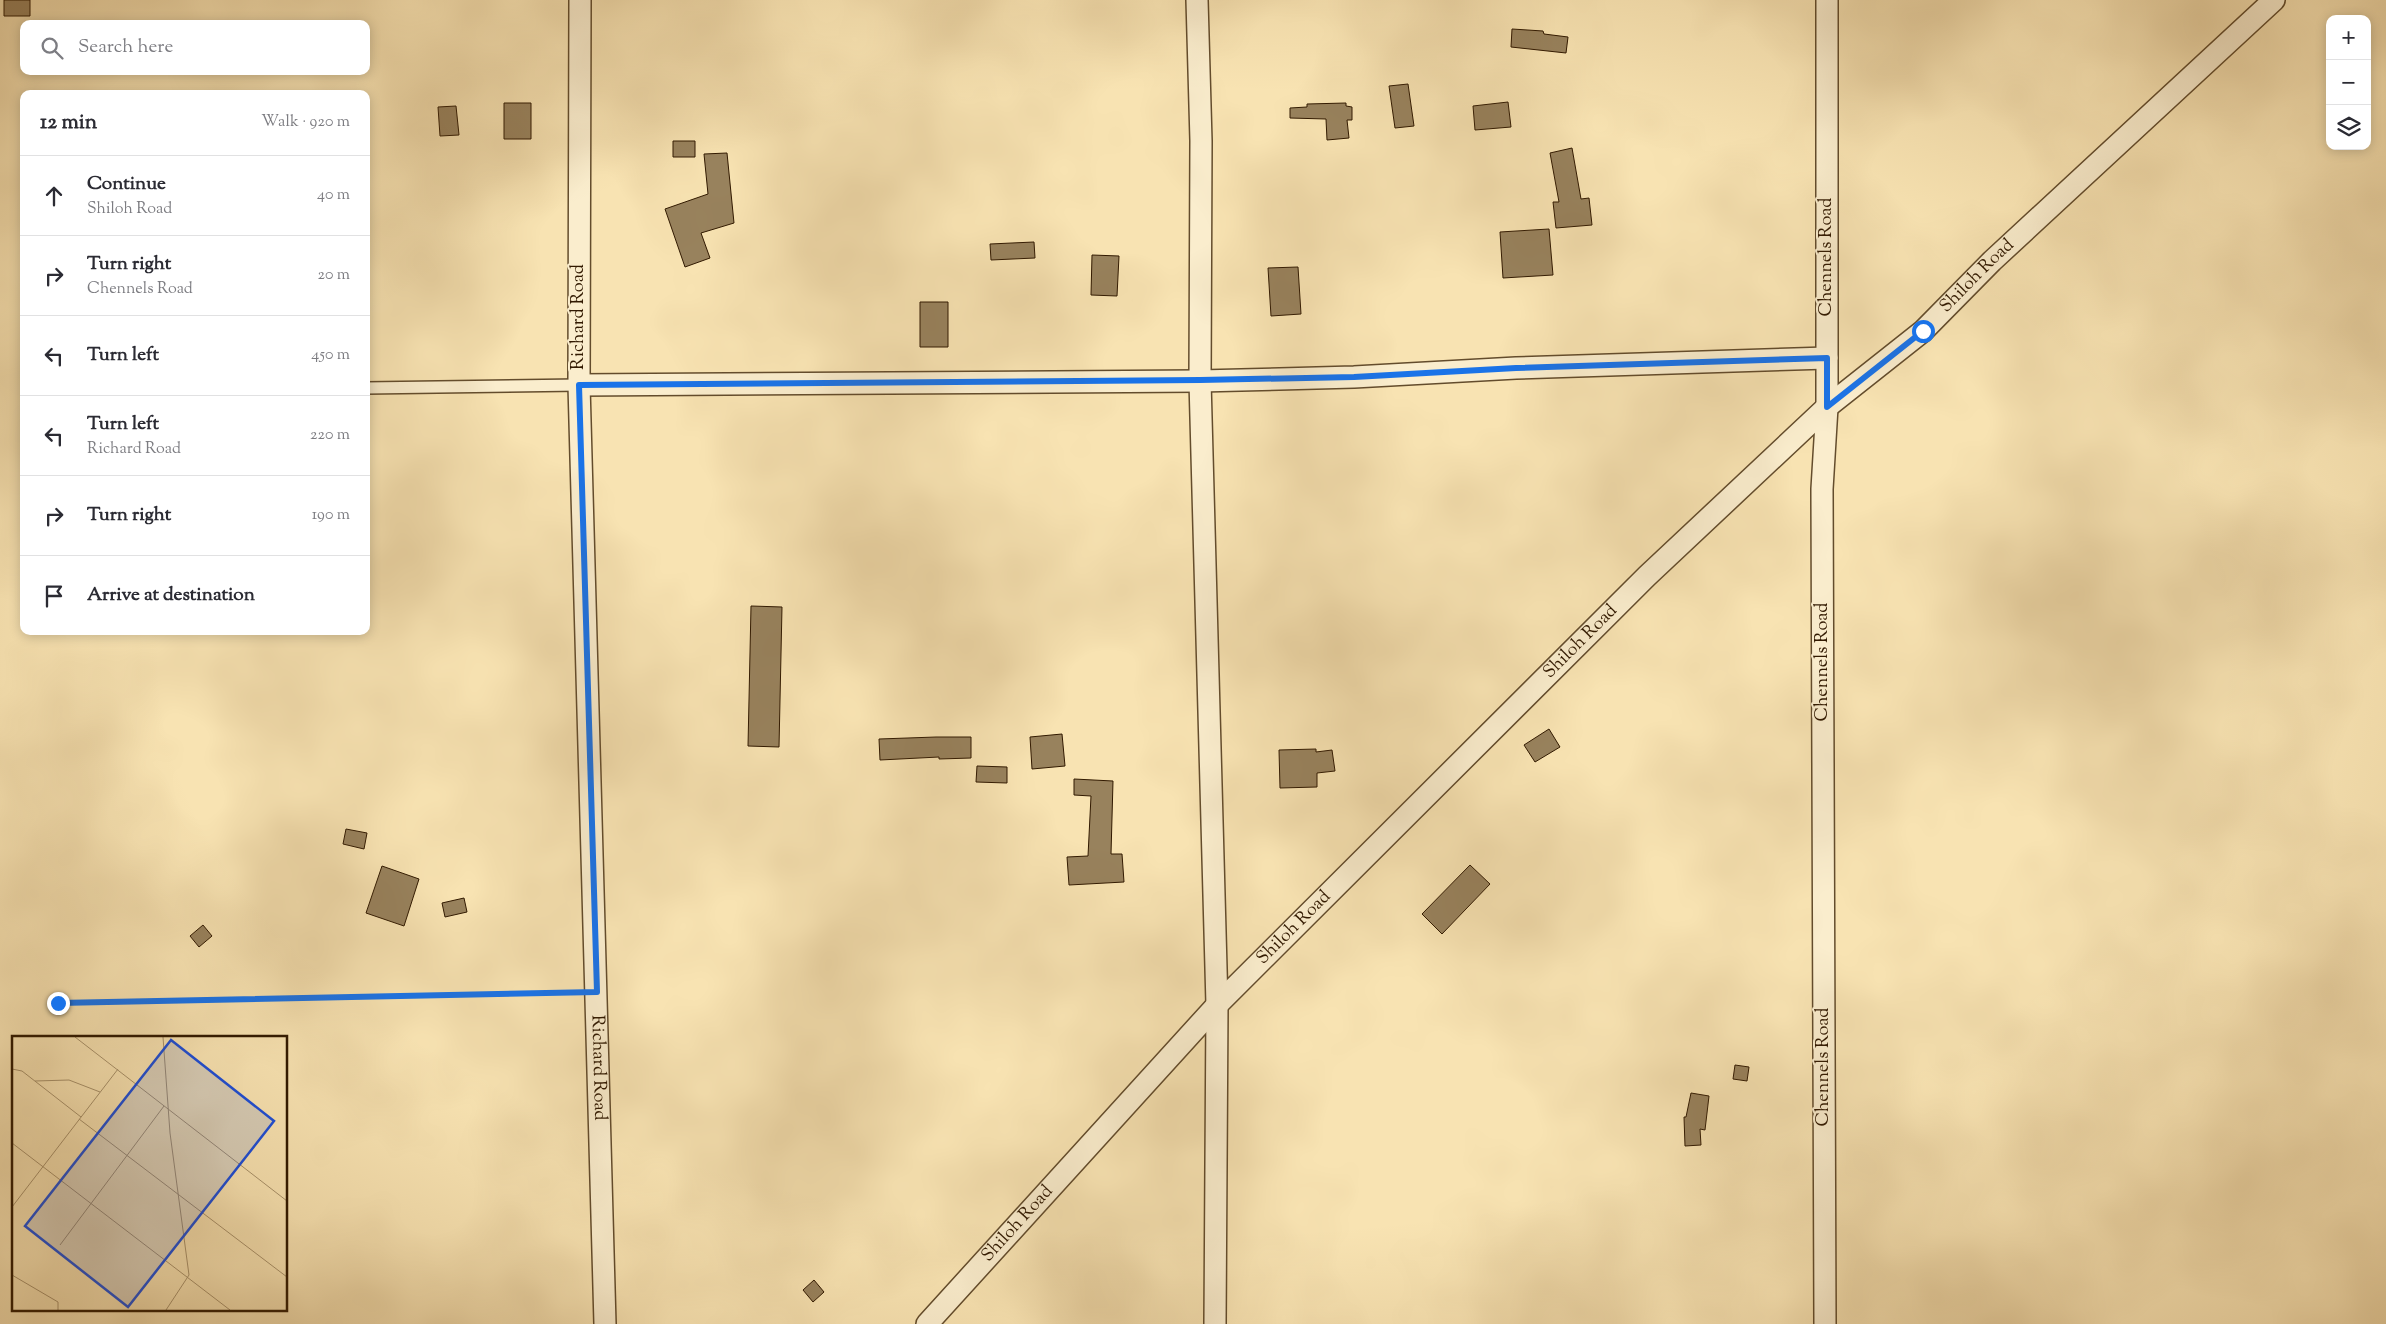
<!DOCTYPE html>
<meta charset="utf-8">
<style>
body{margin:0;font-family:"Sorts Mill Goudy",serif;background:#f7f7f7;color:#2b2b33}
.controls{position:absolute;right:15px;top:15px;display:grid;overflow:hidden;border-radius:10px;box-shadow:0 2px 12px #0003}
.controls button{width:45px;height:45px;display:grid;place-items:center;padding:0;border:0;border-bottom:1px solid #e1e1e2;background:#fff;color:#2b2b33;font:25px sans-serif}
.stop{position:absolute;width:15px;height:15px;margin:-11px;border:4px solid #1a73e8;border-radius:50%;background:#fff}
.stop.end{background:#1a73e8;border-color:#fff;box-shadow:0 1px 5px #0008}
.list{margin:0;padding:0;list-style:none}
h2{display:flex;justify-content:space-between;align-items:center;height:65px;margin:0;padding:0 20px;font-size:21px}
h2 small{font-size:16px;font-weight:400;color:#7c7c81}
.list li{display:grid;grid-template-columns:32px 1fr auto;gap:15px;align-items:center;box-sizing:border-box;height:80px;padding:0 20px;border-top:1px solid #e1e1e2}
.list b{display:block;font-size:19px;white-space:nowrap}
.list p{margin:0;font-size:16px;white-space:nowrap;color:#7c7c81}
.list em{font-size:16px;font-style:normal;color:#7c7c81}
.icon{flex:none;width:28px;height:28px;fill:none;stroke:currentColor;stroke-width:2;stroke-linecap:round;stroke-linejoin:round}
.map{position:relative;flex:none;width:2386px;height:1324px;overflow:hidden}
.search{position:absolute;background:#fff;box-shadow:0 2px 12px #0003;left:20px;top:20px;width:350px;height:55px;display:flex;align-items:center;gap:12px;box-sizing:border-box;padding:0 18px;border-radius:10px;color:#7c7c81;font-size:19px}
.panel{position:absolute;background:#fff;box-shadow:0 2px 12px #0003;left:20px;top:90px;width:350px;height:545px;border-radius:10px}
.map>svg:first-child{display:block}
.building{fill:#98825d;stroke:#311900}
.lines{fill:none;stroke-linecap:round;stroke-linejoin:round}
.lane-casing{stroke:#634c2c;stroke-width:14}
.street-casing{stroke:#634c2c;stroke-width:24}
.path{stroke:#311900;stroke-width:3;stroke-dasharray:4 2.5;stroke-linecap:butt}
.lane{stroke:#faedcd;stroke-width:11}
.street{stroke:#faedcd;stroke-width:21}
.route{stroke:#1a73e8;stroke-width:6}
.labels{text-anchor:middle;dominant-baseline:central;stroke-width:4;stroke-linejoin:round;paint-order:stroke}
.street-label{font-size:18px;fill:#311900;stroke:#faedcd}
.inset-road{fill:none;stroke:#a8926b;stroke-width:1}
.view{fill:#1d4ed8;fill-opacity:0.15;stroke:#1d4ed8;stroke-width:2.5}
.inset-edge{fill:none;stroke:#311900;stroke-width:2.5}
</style>
<div class="map">
<svg width="2386" height="1324" viewBox="0 0 2386 1324">
<rect width="100%" height="100%" fill="#f8e3b2"/>
<filter id="stains"><feTurbulence type="fractalNoise" baseFrequency=".004" numOctaves="4"/><feColorMatrix values="0 0 0 0 .2 0 0 0 0 .09 0 0 0 0 .02 0 0 0 .5 -.17"/></filter>
<radialGradient id="worn" r=".72"><stop offset=".6" stop-color="#630" stop-opacity="0"/><stop offset="1" stop-color="#630" stop-opacity=".3"/></radialGradient>
<!-- building -->
<path class="building" d="M 4,0 L 30,0 L 30,16 L 4,16 Z
M 1512,29 L 1543,31 L 1544,34 L 1568,37 L 1566,53 L 1511,47 Z
M 1408,84 L 1414,126 L 1395,128 L 1389,86 Z
M 1508,102 L 1511,127 L 1475,130 L 1473,106 Z
M 504,103 L 531,103 L 531,139 L 504,139 Z
M 1346,103 L 1346,106 L 1352,107 L 1352,120 L 1347,120 L 1349,138 L 1327,140 L 1326,119 L 1290,118 L 1290,108 L 1307,107 L 1307,104 Z
M 456,106 L 459,135 L 440,136 L 438,107 Z
M 673,141 L 695,141 L 695,157 L 673,157 Z
M 1572,148 L 1581,199 L 1589,198 L 1592,225 L 1556,228 L 1553,202 L 1559,202 L 1550,153 Z
M 727,153 L 734,223 L 701,233 L 710,258 L 685,267 L 665,209 L 708,194 L 704,154 Z
M 1549,229 L 1553,275 L 1503,278 L 1500,232 Z
M 1034,242 L 1035,258 L 991,260 L 990,244 Z
M 1092,255 L 1119,256 L 1117,296 L 1091,295 Z
M 1298,267 L 1301,314 L 1271,316 L 1268,268 Z
M 920,302 L 948,302 L 948,347 L 920,347 Z
M 751,606 L 782,607 L 779,747 L 748,746 Z
M 1549,729 L 1560,747 L 1535,762 L 1524,745 Z
M 1062,734 L 1065,766 L 1032,769 L 1030,737 Z
M 936,737 L 971,737 L 971,758 L 939,759 L 939,757 L 880,760 L 879,739 Z
M 1316,749 L 1316,752 L 1332,750 L 1335,771 L 1317,773 L 1317,787 L 1280,788 L 1279,750 Z
M 977,766 L 1007,767 L 1007,783 L 976,782 Z
M 1074,779 L 1113,781 L 1111,854 L 1122,854 L 1124,882 L 1069,885 L 1067,857 L 1088,856 L 1091,796 L 1074,795 Z
M 346,829 L 367,833 L 364,849 L 343,844 Z
M 1470,865 L 1490,884 L 1442,934 L 1422,914 Z
M 382,866 L 419,879 L 404,926 L 366,913 Z
M 464,898 L 467,912 L 445,917 L 442,903 Z
M 203,925 L 212,936 L 199,947 L 190,936 Z
M 1735,1065 L 1749,1067 L 1747,1081 L 1733,1079 Z
M 1691,1093 L 1709,1096 L 1705,1130 L 1700,1129 L 1701,1145 L 1685,1146 L 1684,1117 L 1686,1117 Z
M 814,1280 L 824,1292 L 813,1302 L 803,1290 Z"/>
<g class="lines">
<!-- lane casing -->
<g class="lane-casing">
<path id="lane" d="M 366,388 L 579,385"/>
</g>
<!-- street casing -->
<g class="street-casing">
<g id="street">
<path id="s1" d="M 580,0 L 579,385 L 605,1324"/>
<path d="M 1197,0 L 1201,141 L 1200,381 L 1217,1005 L 1215,1324"/>
<path d="M 579,385 L 1200,381 L 1354,377 L 1516,368 L 1827,358"/>
<path id="s2" d="M 927,1324 L 1217,1005 L 1647,576 L 1827,407 L 1923,331 L 1992,261 L 2274,0"/>
<path d="M 1825,1324 L 1822,489 L 1827,407 L 1827,0"/>
</g>
</g>
<!-- path -->
<path class="path" d="M 58,1003 L 576,992"/>
<!-- lane -->
<use href="#lane" class="lane"/>
<!-- street -->
<use href="#street" class="street"/>
</g>
<g class="lines">
<!-- route -->
<path class="route" d="M 58,1003 L 597,992 L 579,385 L 1200,380 L 1354,377 L 1516,368 L 1827,358 L 1827,407 L 1923,331"/>
</g>
<g class="labels">
<!-- street labels -->
<g class="street-label">
<text transform="translate(1827 257) rotate(-90)">Chennels Road</text>
<text stroke="none"><textPath href="#s2" startOffset="1485">Shiloh Road</textPath></text>
<text transform="translate(579 317) rotate(-90)">Richard Road</text>
<text stroke="none"><textPath href="#s2" startOffset="945">Shiloh Road</textPath></text>
<text transform="translate(1823 662) rotate(-90)">Chennels Road</text>
<text stroke="none"><textPath href="#s2" startOffset="540">Shiloh Road</textPath></text>
<text stroke="none"><textPath href="#s1" startOffset="1068">Richard Road</textPath></text>
<text transform="translate(1824 1067) rotate(-90)">Chennels Road</text>
<text stroke="none"><textPath href="#s2" startOffset="135">Shiloh Road</textPath></text>
</g>
</g>
<!-- overview -->
<g transform="translate(12 1036)">
<rect width="275" height="275" fill="#f8e3b2"/>
<path class="inset-road" d="M 63,1 L 275,165M 151,1 L 158,97 L 177,239 L 154,274M 0,33 L 10,35 L 69,81M 23,45 L 57,44 L 88,56M 67,83 L 275,241M 0,107 L 218,274M 0,171 L 106,33M 48,209 L 152,70M 0,239 L 46,266 L 46,274"/>
<path class="view" d="M 159,4 L 262,85 L 116,271 L 13,190 Z"/>
<rect width="275" height="275" class="inset-edge"/>
</g>
<rect width="100%" height="100%" filter="url(#stains)"/>
<rect width="100%" height="100%" fill="url(#worn)"/>
</svg>
<div class="controls">
<button>+</button>
<button>−</button>
<button><svg class="icon" aria-label="layers" viewBox="0 0 24 24"><path d="M12 4l9 5-9 5-9-5zM3 14l9 5 9-5"/></svg></button>
</div>
<div class="stop" style="left:1923px;top:331px"></div>
<div class="stop end" style="left:58px;top:1003px"></div>
<div class="search"><svg class="icon" aria-label="search" viewBox="0 0 24 24"><circle cx="10" cy="10" r="6"/><path d="M15 15l6 6"/></svg>Search here</div>
<section class="panel">
<h2>12 min<small>Walk · 920 m</small></h2>
<ul class="list">
<li><svg class="icon" aria-label="ahead" viewBox="0 0 24 24"><path d="M12 20V5M6 11l6-6 6 6"/></svg><div><b>Continue</b><p>Shiloh Road</p></div><em>40 m</em></li>
<li><svg class="icon" aria-label="right" viewBox="0 0 24 24"><path d="M7 20v-9h11M14 6l5 5-5 5"/></svg><div><b>Turn right</b><p>Chennels Road</p></div><em>20 m</em></li>
<li><svg class="icon" aria-label="left" viewBox="0 0 24 24"><path d="M17 20v-9H6M10 6l-5 5 5 5"/></svg><div><b>Turn left</b></div><em>450 m</em></li>
<li><svg class="icon" aria-label="left" viewBox="0 0 24 24"><path d="M17 20v-9H6M10 6l-5 5 5 5"/></svg><div><b>Turn left</b><p>Richard Road</p></div><em>220 m</em></li>
<li><svg class="icon" aria-label="right" viewBox="0 0 24 24"><path d="M7 20v-9h11M14 6l5 5-5 5"/></svg><div><b>Turn right</b></div><em>190 m</em></li>
<li><svg class="icon" aria-label="arrive" viewBox="0 0 24 24"><path d="M6 21V4h12l-3 4 3 4H6"/></svg><div><b>Arrive at destination</b></div></li>
</ul>
</section>
</div>
